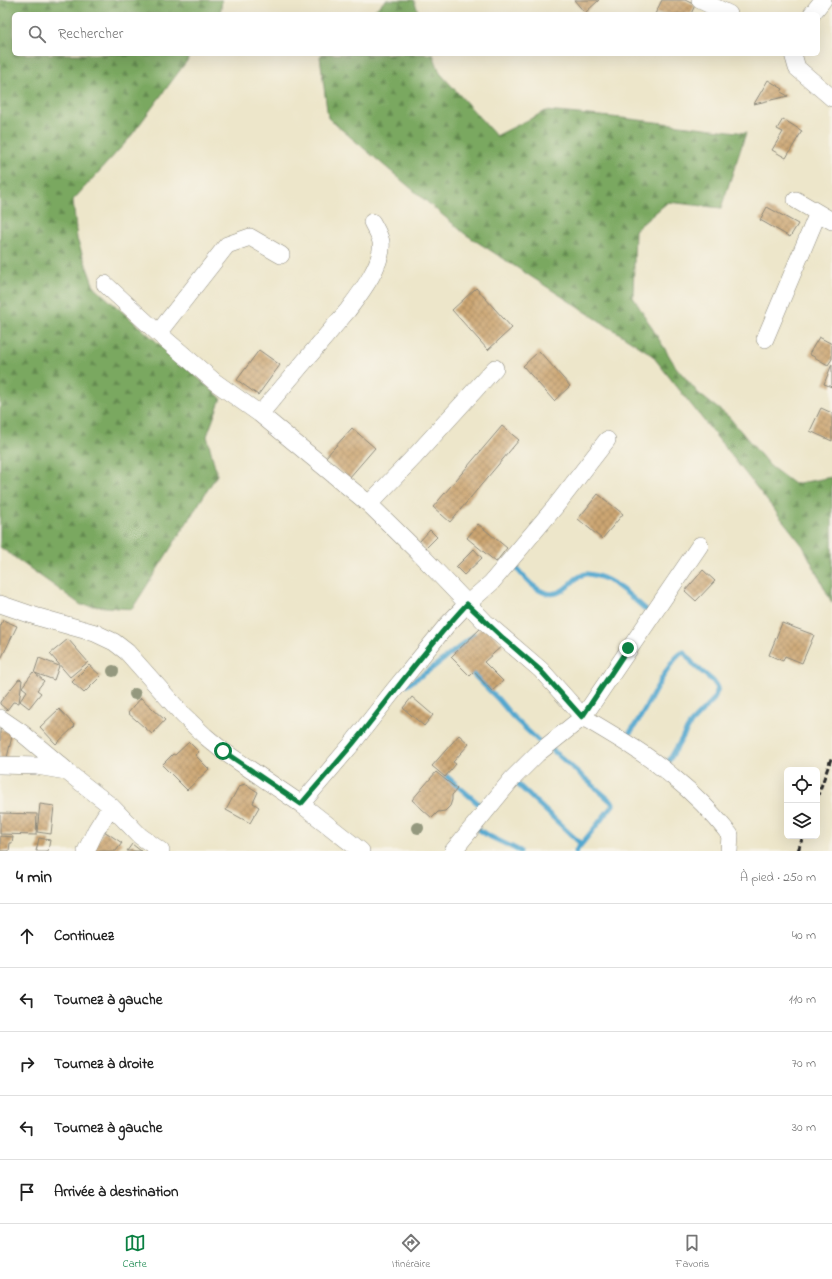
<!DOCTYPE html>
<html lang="fr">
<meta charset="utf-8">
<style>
body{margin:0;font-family:"Indie Flower",sans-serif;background:#f6f6f6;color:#222}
.controls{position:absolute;right:12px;bottom:12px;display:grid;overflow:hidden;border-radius:6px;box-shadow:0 4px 16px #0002}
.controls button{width:36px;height:36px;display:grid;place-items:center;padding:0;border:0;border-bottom:1px solid #e0e0e0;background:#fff;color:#222;font:20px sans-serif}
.stop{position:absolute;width:12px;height:12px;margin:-9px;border:3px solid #0b8043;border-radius:50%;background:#fff}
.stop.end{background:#0b8043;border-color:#fff;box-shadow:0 1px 4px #0008}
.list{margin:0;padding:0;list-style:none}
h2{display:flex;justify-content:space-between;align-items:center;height:52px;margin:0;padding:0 16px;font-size:17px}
h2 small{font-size:13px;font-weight:400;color:#767676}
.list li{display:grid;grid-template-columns:26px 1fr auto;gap:12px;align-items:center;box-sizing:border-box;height:64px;padding:0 16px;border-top:1px solid #e0e0e0}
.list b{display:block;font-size:15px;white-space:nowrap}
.list em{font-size:13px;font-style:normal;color:#767676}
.icon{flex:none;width:22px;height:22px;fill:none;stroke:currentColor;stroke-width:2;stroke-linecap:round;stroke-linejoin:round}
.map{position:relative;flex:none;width:832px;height:851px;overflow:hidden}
.search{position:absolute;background:#fff;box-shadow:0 4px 16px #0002;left:12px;right:12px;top:12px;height:44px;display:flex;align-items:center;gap:10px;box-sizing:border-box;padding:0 14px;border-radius:6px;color:#767676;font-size:15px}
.sheet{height:372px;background:#fff}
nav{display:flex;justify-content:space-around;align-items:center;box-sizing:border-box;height:56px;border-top:1px solid #e0e0e0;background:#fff;font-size:11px;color:#767676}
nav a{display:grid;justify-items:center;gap:2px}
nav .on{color:#0b8043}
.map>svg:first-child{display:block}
.forest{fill:url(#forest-firs);stroke:#526a46}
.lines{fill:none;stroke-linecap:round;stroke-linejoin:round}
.stream{stroke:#53a7cf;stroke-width:5}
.building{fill:url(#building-cross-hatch)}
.minor-casing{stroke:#8c887a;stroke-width:18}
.minor{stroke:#fff;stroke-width:17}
.rail{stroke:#2b2b2b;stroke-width:3;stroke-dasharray:6 3;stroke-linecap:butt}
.tree{fill:#94987e}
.route{stroke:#0b8043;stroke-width:5}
</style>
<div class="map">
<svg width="832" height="851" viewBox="0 0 832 851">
<defs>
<pattern id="forest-firs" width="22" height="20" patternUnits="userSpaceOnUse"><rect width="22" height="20" fill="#7aa861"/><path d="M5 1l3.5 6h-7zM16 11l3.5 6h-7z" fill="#648950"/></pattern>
<pattern id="building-cross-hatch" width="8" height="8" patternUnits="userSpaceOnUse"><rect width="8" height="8" fill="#cca672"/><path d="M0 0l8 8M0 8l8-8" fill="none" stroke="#a6875e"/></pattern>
</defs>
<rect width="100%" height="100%" fill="#f7f3e8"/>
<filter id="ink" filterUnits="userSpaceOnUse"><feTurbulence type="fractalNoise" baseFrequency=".025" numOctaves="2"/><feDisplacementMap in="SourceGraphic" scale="8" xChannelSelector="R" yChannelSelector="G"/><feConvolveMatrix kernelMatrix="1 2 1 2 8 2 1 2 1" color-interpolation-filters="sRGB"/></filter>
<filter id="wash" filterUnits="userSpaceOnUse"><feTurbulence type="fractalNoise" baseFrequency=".012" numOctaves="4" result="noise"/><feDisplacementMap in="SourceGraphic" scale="16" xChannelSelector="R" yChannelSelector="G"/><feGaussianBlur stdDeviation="0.9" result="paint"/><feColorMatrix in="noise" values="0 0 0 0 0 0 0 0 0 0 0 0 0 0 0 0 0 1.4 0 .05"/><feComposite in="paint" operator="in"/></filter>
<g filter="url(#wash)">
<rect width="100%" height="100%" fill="#ede6ca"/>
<!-- forest -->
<path class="forest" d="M 0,0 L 222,0 L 220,14 L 14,14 L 14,54 L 192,54 L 128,140 L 73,200 L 77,239 L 94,287 L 221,398 L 207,436 L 217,475 L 132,609 L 81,605 L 0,547 Z
M 386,0 L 414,0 L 419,14 L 370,14 Z
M 322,54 L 433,54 L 440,73 L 496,136 L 546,111 L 622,118 L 746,133 L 721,208 L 668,202 L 635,230 L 633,297 L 676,367 L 699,394 L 729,417 L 770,466 L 794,484 L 832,477 L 832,603 L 803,546 L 651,354 L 465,234 L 328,118 L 320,56 Z"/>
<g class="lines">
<!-- stream -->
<path class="stream" d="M 514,565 C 525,579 544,603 563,590 C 568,587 572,582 577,578 C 581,576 584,573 588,574 C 614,577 631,598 650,613
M 469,670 L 498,699 L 513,717 L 543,745
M 407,685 L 431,669 L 475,635
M 625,738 C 643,722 667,657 684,652 L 694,665 L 713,681 L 718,688 L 714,699 L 691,723 L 666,766
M 549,747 L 613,803 L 613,805 L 576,851
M 446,776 L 480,805
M 513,780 L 581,844
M 475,827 L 487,835 L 520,851"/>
</g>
<g id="blocks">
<!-- building -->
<path class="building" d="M 574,0 L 599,0 L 585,13 Z
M 662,0 L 685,0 L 695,5 L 691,14 L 655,14 Z
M 768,80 L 783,89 L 781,92 L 788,96 L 754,104 Z
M 783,119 L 802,131 L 786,158 L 772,150 L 783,132 L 777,129 Z
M 767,207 L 798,224 L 790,237 L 760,220 Z
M 476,288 L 512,328 L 488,350 L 452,310 Z
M 819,337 L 832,344 L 832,359 L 828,365 L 809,354 Z
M 259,350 L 280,365 L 258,395 L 237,380 Z
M 539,351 L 570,386 L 554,401 L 523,366 Z
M 832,364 L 832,387 L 824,384 Z
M 821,408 L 832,413 L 832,441 L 810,431 Z
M 502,426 L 519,440 L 450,522 L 433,507 Z
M 352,428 L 375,448 L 349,478 L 325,458 Z
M 598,494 L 623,514 L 602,539 L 578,519 Z
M 478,524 L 507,548 L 496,562 L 467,538 Z
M 430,530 L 437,537 L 425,549 L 419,542 Z
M 474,549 L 482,558 L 464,575 L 456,567 Z
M 703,570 L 715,581 L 696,601 L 685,591 Z
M 3,620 L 17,626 L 0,661 L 0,627 Z
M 782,623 L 814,635 L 802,663 L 785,656 L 783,661 L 769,655 Z
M 484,625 L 503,645 L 484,662 L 503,681 L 492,691 L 474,672 L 470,676 L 451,657 Z
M 68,639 L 88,662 L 70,677 L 50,654 Z
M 39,658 L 59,666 L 54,680 L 35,673 L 44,681 L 37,690 L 41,693 L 29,708 L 20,701 L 27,691 L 22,687 L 33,672 L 34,673 Z
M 89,665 L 101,676 L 84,693 L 72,682 Z
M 19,679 L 22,680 L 19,703 L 13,702 L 7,710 L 0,704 L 0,702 Z
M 412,697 L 433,715 L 424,726 L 403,708 Z
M 141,698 L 165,720 L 152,734 L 128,713 Z
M 59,709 L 75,726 L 56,744 L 40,727 Z
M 0,729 L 13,732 L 6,762 L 0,760 Z
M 459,735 L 469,744 L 453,762 L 456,764 L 445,777 L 432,766 Z
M 189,742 L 199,752 L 195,755 L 209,769 L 187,790 L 162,765 L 173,754 L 175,755 Z
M 436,772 L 457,789 L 452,795 L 452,800 L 450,806 L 445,811 L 438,812 L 432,818 L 412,800 Z
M 245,784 L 258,792 L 253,803 L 259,807 L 250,823 L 226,810 L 239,786 Z
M 40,804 L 54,806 L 51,834 L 37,832 Z
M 0,813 L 37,814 L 36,835 L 0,834 Z
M 104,831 L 122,843 L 116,851 L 91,851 Z
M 0,836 L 13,837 L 12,843 L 10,843 L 9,851 L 0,851 Z
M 39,838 L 50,840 L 48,851 L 36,851 Z
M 132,844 L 141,851 L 127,851 Z"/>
</g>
</g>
<g filter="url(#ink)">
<use href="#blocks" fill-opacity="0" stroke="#8c887a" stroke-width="1"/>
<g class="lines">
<!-- minor casing -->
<g class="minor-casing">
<path id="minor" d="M 700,0 L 729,14
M 812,14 L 823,0
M 793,54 L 797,68 L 832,98
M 796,200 L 832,221
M 105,284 L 158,333 L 215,382 L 260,414 L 369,504 L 418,552 L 485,622 L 541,670 L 583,717 L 537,754 L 512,779 L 453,851
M 158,333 L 227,245 L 250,237 L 281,255
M 765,339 L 818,213
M 260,414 L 348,310 C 360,294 384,263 381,242 C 380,236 375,228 372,222
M 369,504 L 415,456 L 495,368
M 700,545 L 583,717 C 613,735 645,753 672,776 C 693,793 713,813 730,835 L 729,851
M 0,604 L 38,617 L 95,633 L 114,642 L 127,652 L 183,715 L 205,736 L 223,751 L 301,804
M 0,718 L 22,733 L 66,770
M 0,765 L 37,766 L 66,771 L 111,806 L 140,836 L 161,851
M 86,851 L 96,830 L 111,806
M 361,851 L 301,804 L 351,745 L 394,690 L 447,625 L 467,604 L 491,583 L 555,507 L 607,440"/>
</g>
<!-- minor -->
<use href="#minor" class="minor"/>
<!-- rail -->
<path class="rail" d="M 817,798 L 832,756
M 798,851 L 803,836"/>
</g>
<!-- trees -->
<g class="tree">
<circle cx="113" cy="671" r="6"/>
<circle cx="135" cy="694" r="6"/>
<circle cx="418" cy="828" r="6"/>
</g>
</g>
<g class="lines" filter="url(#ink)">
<!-- route -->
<path class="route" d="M 223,751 L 301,804 C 318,784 335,765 351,746 C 390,698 425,649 467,604 L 503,638 L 540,670 L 582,717 L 628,648"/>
</g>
</svg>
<div class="controls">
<button><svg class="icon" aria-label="locate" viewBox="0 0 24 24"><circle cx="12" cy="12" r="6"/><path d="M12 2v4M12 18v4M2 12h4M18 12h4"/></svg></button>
<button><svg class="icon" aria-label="layers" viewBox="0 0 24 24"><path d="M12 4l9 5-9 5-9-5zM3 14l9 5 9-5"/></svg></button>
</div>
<div class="stop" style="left:223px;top:751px"></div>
<div class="stop end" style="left:628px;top:648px"></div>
<div class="search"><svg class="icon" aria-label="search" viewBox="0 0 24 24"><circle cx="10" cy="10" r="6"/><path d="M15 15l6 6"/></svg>Rechercher</div>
</div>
<section class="sheet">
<h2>4 min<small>À pied · 250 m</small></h2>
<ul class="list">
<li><svg class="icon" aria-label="ahead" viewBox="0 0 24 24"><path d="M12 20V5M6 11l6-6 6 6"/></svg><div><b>Continuez</b></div><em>40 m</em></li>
<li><svg class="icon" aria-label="left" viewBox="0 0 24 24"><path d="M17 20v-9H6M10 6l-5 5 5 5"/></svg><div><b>Tournez à gauche</b></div><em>110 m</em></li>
<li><svg class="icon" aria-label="right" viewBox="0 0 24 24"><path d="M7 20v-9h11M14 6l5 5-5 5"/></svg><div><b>Tournez à droite</b></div><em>70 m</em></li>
<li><svg class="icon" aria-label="left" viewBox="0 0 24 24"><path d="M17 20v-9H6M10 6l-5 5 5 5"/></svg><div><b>Tournez à gauche</b></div><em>30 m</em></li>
<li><svg class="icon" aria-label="arrive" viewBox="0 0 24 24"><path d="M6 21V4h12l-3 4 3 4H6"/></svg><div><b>Arrivée à destination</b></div></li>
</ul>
</section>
<nav>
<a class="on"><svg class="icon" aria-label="map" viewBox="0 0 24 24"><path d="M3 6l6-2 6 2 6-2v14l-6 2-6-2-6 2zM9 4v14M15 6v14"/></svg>Carte</a>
<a><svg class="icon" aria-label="directions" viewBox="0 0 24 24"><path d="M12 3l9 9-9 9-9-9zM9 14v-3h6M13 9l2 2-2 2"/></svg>Itinéraire</a>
<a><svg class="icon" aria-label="saved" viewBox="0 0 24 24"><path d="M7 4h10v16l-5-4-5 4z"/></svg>Favoris</a>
</nav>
